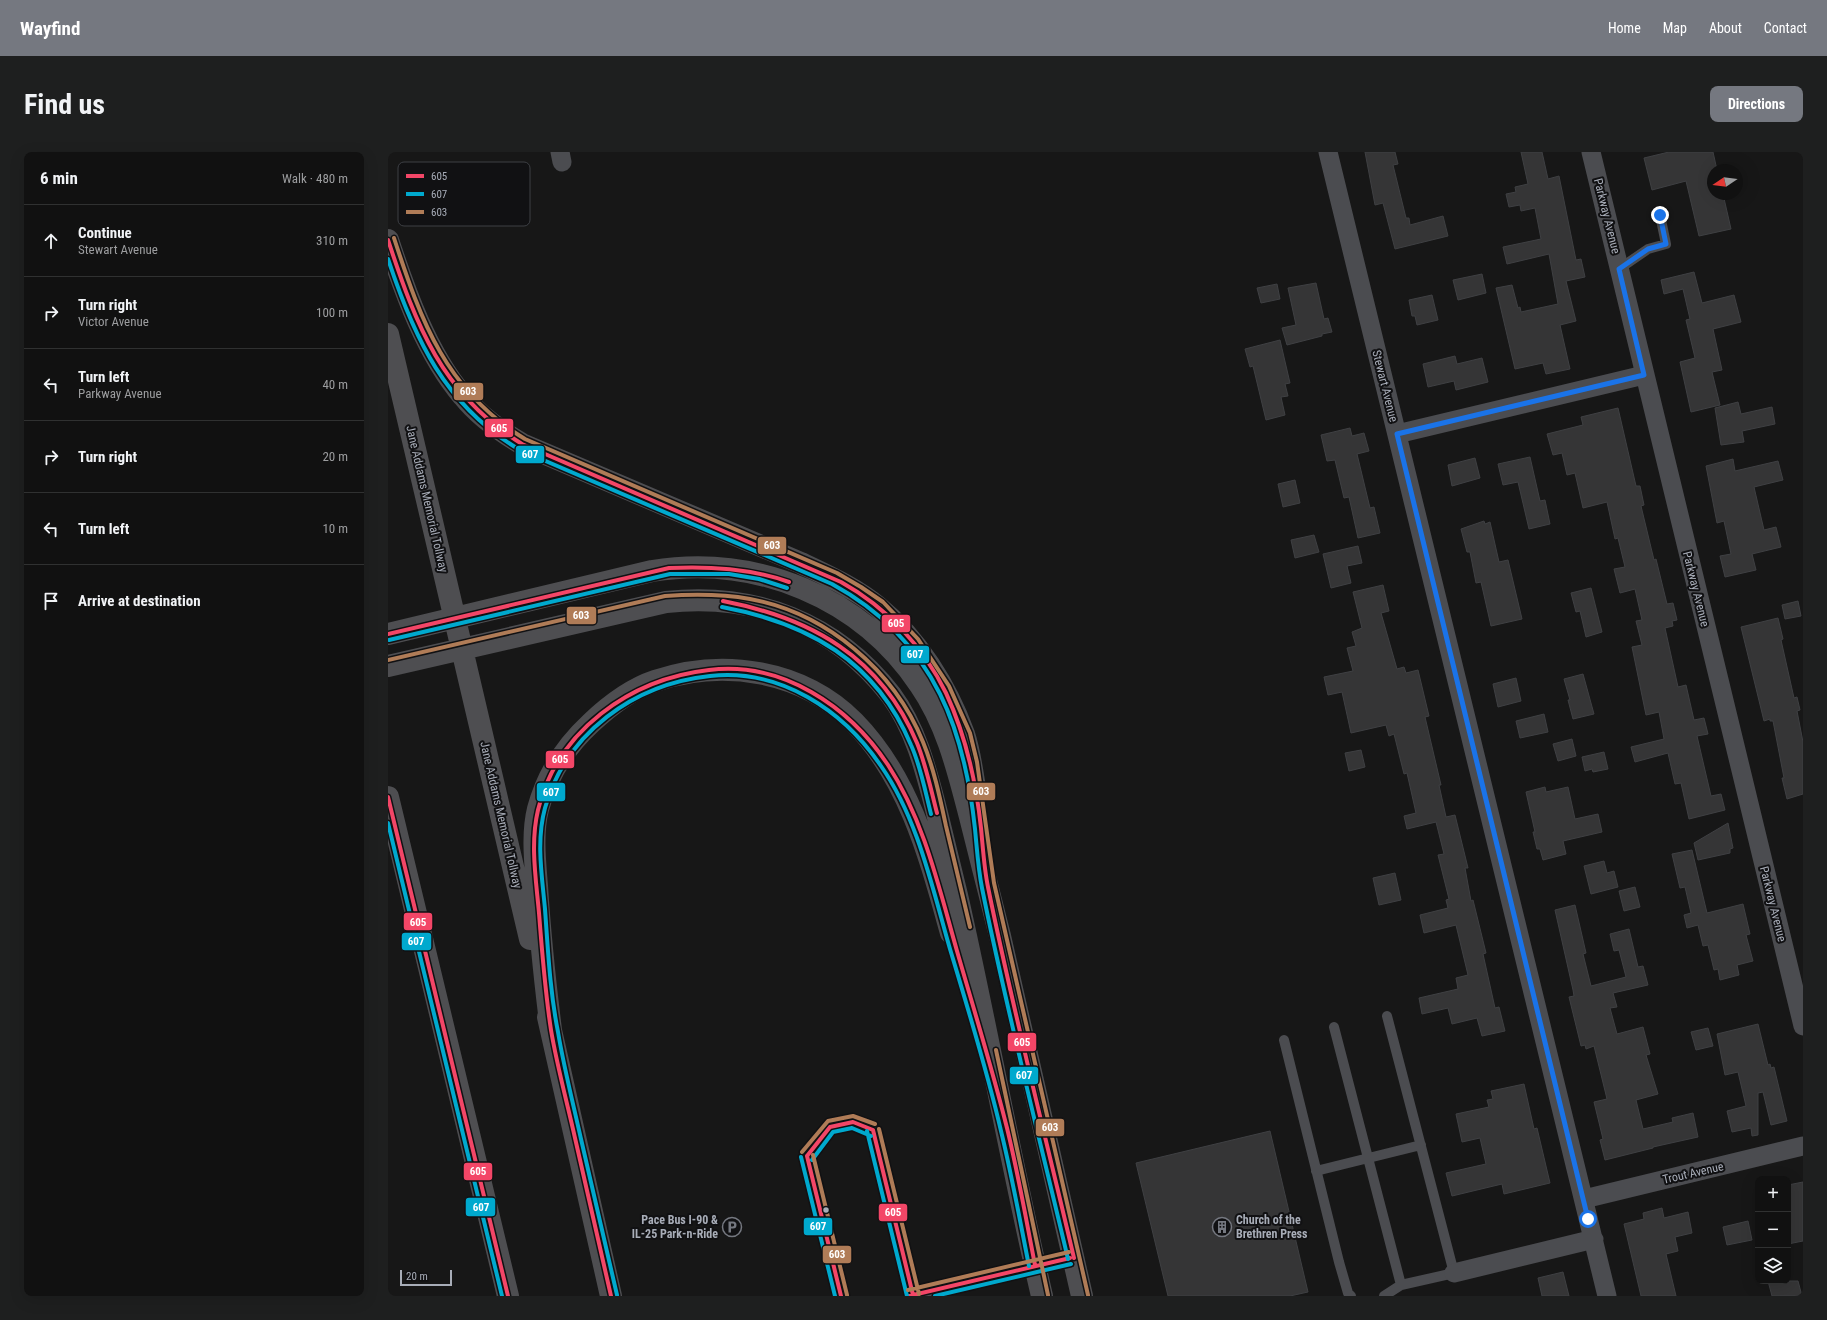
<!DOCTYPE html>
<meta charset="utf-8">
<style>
body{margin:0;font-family:"Roboto Condensed",sans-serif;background:#1e1f1f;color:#f1f3f6}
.controls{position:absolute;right:12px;bottom:12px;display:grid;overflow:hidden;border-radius:8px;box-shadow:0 4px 16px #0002}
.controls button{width:36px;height:36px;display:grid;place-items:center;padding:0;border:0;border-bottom:1px solid #303131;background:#111;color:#f1f3f6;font:20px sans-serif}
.compass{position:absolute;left:1319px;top:12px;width:36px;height:36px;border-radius:50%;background:#111;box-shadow:0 4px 16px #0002;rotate:257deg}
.scale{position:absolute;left:12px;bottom:10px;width:52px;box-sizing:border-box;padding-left:4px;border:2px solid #a8adb8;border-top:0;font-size:11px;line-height:14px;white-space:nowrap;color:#a8adb8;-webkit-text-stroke:3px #111113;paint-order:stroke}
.stop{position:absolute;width:12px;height:12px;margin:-9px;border:3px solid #1a73e8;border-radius:50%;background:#fff}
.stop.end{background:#1a73e8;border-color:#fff;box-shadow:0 1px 4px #0008}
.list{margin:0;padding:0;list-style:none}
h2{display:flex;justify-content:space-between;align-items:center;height:52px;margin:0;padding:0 16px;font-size:17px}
h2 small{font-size:13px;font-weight:400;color:#9c9d9f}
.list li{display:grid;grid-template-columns:26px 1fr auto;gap:12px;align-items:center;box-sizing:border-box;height:72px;padding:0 16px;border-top:1px solid #303131}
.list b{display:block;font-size:15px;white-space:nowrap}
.list p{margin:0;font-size:13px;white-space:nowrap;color:#9c9d9f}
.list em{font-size:13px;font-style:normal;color:#9c9d9f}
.icon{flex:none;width:22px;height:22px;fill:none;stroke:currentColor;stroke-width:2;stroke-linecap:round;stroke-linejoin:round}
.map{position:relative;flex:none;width:1415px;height:1144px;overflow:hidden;border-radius:8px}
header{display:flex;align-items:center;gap:24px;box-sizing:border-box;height:56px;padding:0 20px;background:#757880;color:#fff}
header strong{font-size:19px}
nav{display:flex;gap:22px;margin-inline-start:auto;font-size:14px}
.intro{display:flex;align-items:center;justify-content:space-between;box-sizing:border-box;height:96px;padding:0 24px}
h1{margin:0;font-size:28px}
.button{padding:10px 18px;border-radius:8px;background:#757880;color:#fff;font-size:14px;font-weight:700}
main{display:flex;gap:24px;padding:0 24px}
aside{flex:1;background:#111;border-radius:8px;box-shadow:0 4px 16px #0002}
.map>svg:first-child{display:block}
.building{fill:#353536;stroke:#3f4043}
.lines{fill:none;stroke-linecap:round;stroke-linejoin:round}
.lane{stroke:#4b4c50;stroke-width:10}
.street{stroke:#4b4c50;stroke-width:19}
.highway{stroke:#4e4e51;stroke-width:22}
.bus-1-casing{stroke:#111113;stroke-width:7}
.bus-2-casing{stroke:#111113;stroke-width:7}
.bus-3-casing{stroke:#111113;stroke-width:7}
.bus-1{stroke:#f34667;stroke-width:4}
.bus-2{stroke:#00a9ce;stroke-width:4}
.bus-3{stroke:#b07c57;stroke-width:4}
.route{stroke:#1a73e8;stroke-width:5}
.bus-dot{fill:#a8adb8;stroke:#111113;stroke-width:1.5}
.labels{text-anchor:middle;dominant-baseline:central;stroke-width:4;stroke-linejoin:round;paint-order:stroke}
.street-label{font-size:12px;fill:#a8adb8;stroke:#111113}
.poi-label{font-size:12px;font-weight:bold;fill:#a8adb8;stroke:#111113;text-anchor:end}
.key{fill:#111113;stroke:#3e4045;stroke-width:1}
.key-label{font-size:11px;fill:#a8adb8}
.line-badge{stroke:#111113;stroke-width:1.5}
.badge-label{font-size:11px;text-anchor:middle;font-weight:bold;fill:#fff}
</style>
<header>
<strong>Wayfind</strong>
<nav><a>Home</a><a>Map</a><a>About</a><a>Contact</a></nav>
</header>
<div class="intro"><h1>Find us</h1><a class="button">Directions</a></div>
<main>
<aside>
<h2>6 min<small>Walk · 480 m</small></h2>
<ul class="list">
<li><svg class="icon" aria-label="ahead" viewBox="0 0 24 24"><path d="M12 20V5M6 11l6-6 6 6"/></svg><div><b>Continue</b><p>Stewart Avenue</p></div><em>310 m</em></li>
<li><svg class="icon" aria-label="right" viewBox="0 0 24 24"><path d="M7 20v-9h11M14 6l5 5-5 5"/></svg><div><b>Turn right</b><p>Victor Avenue</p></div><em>100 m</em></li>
<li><svg class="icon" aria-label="left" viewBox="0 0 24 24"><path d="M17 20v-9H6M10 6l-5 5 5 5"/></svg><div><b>Turn left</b><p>Parkway Avenue</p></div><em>40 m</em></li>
<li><svg class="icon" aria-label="right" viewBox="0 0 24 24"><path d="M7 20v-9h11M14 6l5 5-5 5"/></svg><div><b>Turn right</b></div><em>20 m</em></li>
<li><svg class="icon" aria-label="left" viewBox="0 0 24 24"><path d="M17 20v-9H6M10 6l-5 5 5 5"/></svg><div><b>Turn left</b></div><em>10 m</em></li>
<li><svg class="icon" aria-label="arrive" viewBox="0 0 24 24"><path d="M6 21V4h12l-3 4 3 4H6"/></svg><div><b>Arrive at destination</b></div></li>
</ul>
</aside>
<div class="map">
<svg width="1415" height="1144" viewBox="0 0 1415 1144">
<rect width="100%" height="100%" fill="#171717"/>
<!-- building -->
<path class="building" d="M 977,0 L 1007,0 L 1010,12 L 1005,13 L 1018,66 L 1021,66 L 1022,73 L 1055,64 L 1060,84 L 1007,97 L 995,51 L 987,53 Z
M 1133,0 L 1154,0 L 1160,27 L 1171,24 L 1188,108 L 1193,107 L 1197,125 L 1178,129 L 1188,169 L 1172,173 L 1182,217 L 1158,222 L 1155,211 L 1127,217 L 1108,136 L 1124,133 L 1130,156 L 1132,155 L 1133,160 L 1170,152 L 1161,102 L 1119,112 L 1115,95 L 1153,87 L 1147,56 L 1133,59 L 1132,53 L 1121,55 L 1118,42 L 1128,40 L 1127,35 L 1140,32 Z
M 1281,0 L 1325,0 L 1329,18 L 1325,18 L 1325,42 L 1335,42 L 1343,77 L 1311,84 L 1298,29 L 1264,38 L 1256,6 Z
M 1306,120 L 1314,151 L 1346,143 L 1353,170 L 1325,177 L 1334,218 L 1324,220 L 1332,253 L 1303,260 L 1292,210 L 1307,206 L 1298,168 L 1302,167 L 1295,137 L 1276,142 L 1273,128 Z
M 1094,122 L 1098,141 L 1070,148 L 1065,128 Z
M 928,131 L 936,167 L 940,166 L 944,180 L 934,182 L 934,184 L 899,193 L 894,176 L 908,173 L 900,136 Z
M 889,132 L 892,147 L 873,151 L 869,136 Z
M 1044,143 L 1050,168 L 1029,173 L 1027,164 L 1024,164 L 1021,148 Z
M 892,188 L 902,231 L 897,232 L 900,244 L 893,245 L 897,263 L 878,268 L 865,214 L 862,215 L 857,197 Z
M 1067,204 L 1069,212 L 1094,206 L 1100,230 L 1068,238 L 1066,229 L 1040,235 L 1035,212 Z
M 1350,250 L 1353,262 L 1384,255 L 1387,272 L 1354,279 L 1356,290 L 1333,293 L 1327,256 Z
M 1230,256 L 1248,334 L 1252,334 L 1256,353 L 1253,354 L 1266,408 L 1268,407 L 1279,452 L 1285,451 L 1289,468 L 1284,469 L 1285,474 L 1277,476 L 1290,535 L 1298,533 L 1306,568 L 1316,566 L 1320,582 L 1309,584 L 1323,644 L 1333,642 L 1337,658 L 1301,667 L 1293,631 L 1287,632 L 1280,601 L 1247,610 L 1243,595 L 1276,587 L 1271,560 L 1258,563 L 1244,495 L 1254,493 L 1248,469 L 1254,468 L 1247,437 L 1232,441 L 1226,417 L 1237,415 L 1230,386 L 1227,387 L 1219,350 L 1195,356 L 1187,321 L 1179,323 L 1174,301 L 1165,303 L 1159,282 L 1195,273 L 1193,265 Z
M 962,276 L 964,284 L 976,281 L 981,299 L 969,302 L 982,356 L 986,355 L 992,381 L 970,386 L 961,345 L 956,346 L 947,308 L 939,309 L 933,283 Z
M 1142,305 L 1152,349 L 1157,348 L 1162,372 L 1141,377 L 1130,330 L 1115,333 L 1110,312 Z
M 1087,306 L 1092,326 L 1064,334 L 1060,313 Z
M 1345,307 L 1347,319 L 1390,309 L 1395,328 L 1366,335 L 1376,378 L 1388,375 L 1393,395 L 1364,402 L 1368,418 L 1337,425 L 1332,404 L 1343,402 L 1336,369 L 1329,371 L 1318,314 Z
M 907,328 L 912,351 L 895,355 L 890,332 Z
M 1096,369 L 1097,372 L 1102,370 L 1111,410 L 1120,408 L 1134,467 L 1103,474 L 1093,430 L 1088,431 L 1082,400 L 1079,400 L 1073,377 Z
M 926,383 L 931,400 L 907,406 L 903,388 Z
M 970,394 L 974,411 L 959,414 L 963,431 L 943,436 L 935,402 Z
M 995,433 L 1001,459 L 993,461 L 1009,517 L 1016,515 L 1018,521 L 1030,518 L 1041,564 L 1037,565 L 1053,633 L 1051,633 L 1058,665 L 1067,663 L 1080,716 L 1077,716 L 1083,749 L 1085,748 L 1098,801 L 1095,802 L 1107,856 L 1111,855 L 1117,879 L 1094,884 L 1089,866 L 1064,872 L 1060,856 L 1034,862 L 1031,846 L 1070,837 L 1068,826 L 1080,823 L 1068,773 L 1036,781 L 1032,763 L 1060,756 L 1058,748 L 1061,747 L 1050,703 L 1056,702 L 1048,670 L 1019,677 L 1016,664 L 1028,661 L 1019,621 L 1016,622 L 1006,582 L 1001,584 L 998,573 L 963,581 L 954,540 L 940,543 L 936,525 L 965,519 L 959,496 L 968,494 L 964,480 L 974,476 L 965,440 Z
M 1203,436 L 1214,480 L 1198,485 L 1192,459 L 1188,460 L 1183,441 Z
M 1410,449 L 1413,464 L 1397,467 L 1394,453 Z
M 1390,466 L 1395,487 L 1393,488 L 1406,546 L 1409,545 L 1412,558 L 1409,559 L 1415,590 L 1415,642 L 1399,647 L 1394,626 L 1396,626 L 1385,569 L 1382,569 L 1382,567 L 1376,569 L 1353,475 Z
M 1195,522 L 1206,562 L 1185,567 L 1180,548 L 1182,548 L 1176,527 Z
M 1128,526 L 1133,549 L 1110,555 L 1105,532 Z
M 1156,562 L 1160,580 L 1132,586 L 1128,569 Z
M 1184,587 L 1188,604 L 1170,609 L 1165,592 Z
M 973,598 L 977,615 L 961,619 L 957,601 Z
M 1216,600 L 1220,617 L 1205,620 L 1204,617 L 1197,619 L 1194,605 Z
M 1157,635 L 1158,640 L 1180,635 L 1187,667 L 1210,662 L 1214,680 L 1175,689 L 1178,702 L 1155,708 L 1152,697 L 1149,697 L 1145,680 L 1147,680 L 1138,640 Z
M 1340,671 L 1345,696 L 1342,697 L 1342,701 L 1310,708 L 1306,691 Z
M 1304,698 L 1319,761 L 1355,752 L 1362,782 L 1358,783 L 1365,809 L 1349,813 L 1351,823 L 1332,828 L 1330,817 L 1326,818 L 1320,793 L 1315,794 L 1310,773 L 1299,776 L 1296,763 L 1303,761 L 1297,735 L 1292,736 L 1284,702 Z
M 1216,709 L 1219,721 L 1226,719 L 1230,735 L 1203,742 L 1196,714 Z
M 1007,721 L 1013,748 L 991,753 L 985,726 Z
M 1247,735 L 1252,755 L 1236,759 L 1231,739 Z
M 1187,753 L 1198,801 L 1195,802 L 1203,834 L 1238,825 L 1231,798 L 1226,799 L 1222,782 L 1241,777 L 1250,815 L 1255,814 L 1260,833 L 1225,841 L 1229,855 L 1222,856 L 1229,882 L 1255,875 L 1262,902 L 1258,903 L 1270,942 L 1248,948 L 1255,977 L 1285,970 L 1284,966 L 1305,961 L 1310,985 L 1265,995 L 1265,996 L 1217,1008 L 1212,988 L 1215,987 L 1206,950 L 1219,947 L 1206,894 L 1198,897 L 1197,893 L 1193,894 L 1181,845 L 1186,844 L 1185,838 L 1167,758 Z
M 1370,872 L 1380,913 L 1382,912 L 1383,916 L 1386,915 L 1399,969 L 1383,973 L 1375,940 L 1370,941 L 1370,983 L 1364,984 L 1363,976 L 1344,980 L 1339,959 L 1358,954 L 1350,920 L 1337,923 L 1329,882 Z
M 1320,876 L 1325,894 L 1308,898 L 1303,880 Z
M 1136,932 L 1146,977 L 1149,976 L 1162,1031 L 1116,1042 L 1114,1032 L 1064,1044 L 1058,1021 L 1098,1012 L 1092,986 L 1074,990 L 1068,962 L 1101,955 L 1099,948 L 1105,947 L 1103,939 Z
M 882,979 L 920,1140 L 902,1144 L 780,1144 L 748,1011 Z
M 1415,1030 L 1415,1089 L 1400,1092 L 1400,1033 Z
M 1274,1056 L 1276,1066 L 1300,1060 L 1304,1081 L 1287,1085 L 1290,1099 L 1278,1102 L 1288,1144 L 1253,1144 L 1236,1072 L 1256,1067 L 1255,1061 Z
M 1360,1069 L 1364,1088 L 1339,1093 L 1335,1075 Z
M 1175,1120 L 1181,1144 L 1154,1144 L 1150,1126 Z
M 1380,1129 L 1410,1129 L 1414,1144 L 1384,1144 Z"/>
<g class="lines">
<!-- lane -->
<path class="lane" d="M 1231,117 L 1260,97 L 1278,92 L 1272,63
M 946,875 L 1013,1133
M 896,888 L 951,1110 L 960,1141 L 963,1144
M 928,1019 L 1033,993
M 453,1144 L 419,1004 L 442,975 L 465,970 L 485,978 L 525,1143
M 521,1144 L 686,1106
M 996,1144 L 1013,1133 L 1066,1121 L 999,864"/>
<!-- street -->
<path class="street" d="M 172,0 L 174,10
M 940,0 L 1219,1144
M 1203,0 L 1415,874
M 1009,282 L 1256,223
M 1196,1047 L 1415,994
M 1066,1121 L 1206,1087"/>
<!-- highway -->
<path class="highway" d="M 0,88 C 17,140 39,202 75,244 C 91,264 112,279 134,292 L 413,411 C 440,424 467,436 490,455 C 529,487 559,535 576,582 C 582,600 584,618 587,636
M 0,182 L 142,787
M 0,482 L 264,419 C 368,402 473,445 532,533 C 559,572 570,619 582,665 C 592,705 602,744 612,784 C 639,904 667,1024 694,1144
M 0,514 L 278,450 C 367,440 447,471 503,543 C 528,577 538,618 548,657 C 555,686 562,714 569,743 C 599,876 623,1011 654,1144
M 0,645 L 120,1144
M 160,865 L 223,1144
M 163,878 C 157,830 152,782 149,734 C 147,709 144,681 150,657 C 159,623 177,595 203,571 C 221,554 243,537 267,529 C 335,506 414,518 466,570 C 522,627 542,706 563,781"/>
<!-- bus-1 casing -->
<g class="bus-1-casing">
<path id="bus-1" d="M 0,88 C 28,173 54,243 134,292 L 453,430 C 498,455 535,494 558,541 C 578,584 588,629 593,676 C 595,696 596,716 600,735 C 625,859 657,982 686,1106
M 335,449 C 423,466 493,505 529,591 C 538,613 543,638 549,661
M 0,482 L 281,416 C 322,414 362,416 401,430
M 0,645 L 120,1144
M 485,978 L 525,1143
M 419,1004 L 453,1144
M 419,1004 L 442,975 L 465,970 L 485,978
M 223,1144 C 211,1091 199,1039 187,986 C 179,950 169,914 163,878 C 157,839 154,800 151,761 C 148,727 142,692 150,658 C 169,579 242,527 321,518 C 394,509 461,554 500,613 C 536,668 551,736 569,799 C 586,858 604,916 619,976 C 630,1021 638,1067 647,1113
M 521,1144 L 682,1106"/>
</g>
<!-- bus-2 casing -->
<g class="bus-2-casing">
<path id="bus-2" d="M 0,107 C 26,186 57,254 132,298 L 444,432 C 490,457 528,494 552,542 C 573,584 582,630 587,677 C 589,697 590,716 594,736 C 619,860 651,984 680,1107
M 334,455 C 420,471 488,509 523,593 C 533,615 537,639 543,662
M 1,488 L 282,422 L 341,422 L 371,427 L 399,436
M 0,671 L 114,1144
M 479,979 L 519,1144
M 413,1005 L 447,1144
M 424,1008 L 445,980 L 464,976 L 483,984
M 229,1143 C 217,1091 205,1039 193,987 C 185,951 176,916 170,880 C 162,840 160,798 157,757 C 154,724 148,689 157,656 C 178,581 246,532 322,524 C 392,516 455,558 493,614 C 530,667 544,735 562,797 C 580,857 599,918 613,979 C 624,1024 632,1069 641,1114
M 547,1144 L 683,1112"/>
</g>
<!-- bus-3 casing -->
<g class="bus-3-casing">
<path id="bus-3" d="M 6,86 C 33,169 58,239 137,287 L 449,421 L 473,435 L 495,450 L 530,487 L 561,534 L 582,581 L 589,610 L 606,731 L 700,1143
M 0,508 L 277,444 C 306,442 334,442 362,447 C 438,461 506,518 535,590 C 546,617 552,646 558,674 C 566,708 574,741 582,775
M 608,898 L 660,1143
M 491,977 L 531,1142
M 414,1000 L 440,969 L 465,964 L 487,972
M 425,1003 L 459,1143
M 520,1138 L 681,1100"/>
</g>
<!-- bus-1 -->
<use href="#bus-1" class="bus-1"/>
<!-- bus-2 -->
<use href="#bus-2" class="bus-2"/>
<!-- bus-3 -->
<use href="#bus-3" class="bus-3"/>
</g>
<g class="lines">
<!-- route -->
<path class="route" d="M 1200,1067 L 1009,282 L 1256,223 L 1231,117 L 1260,97 L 1278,92 L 1272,63"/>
</g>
<!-- icons -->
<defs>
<g id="parking-ring" transform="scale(1)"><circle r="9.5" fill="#111113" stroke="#757880" stroke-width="1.5"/><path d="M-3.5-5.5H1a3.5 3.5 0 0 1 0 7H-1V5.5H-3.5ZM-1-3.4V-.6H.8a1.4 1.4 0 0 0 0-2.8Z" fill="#757880"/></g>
<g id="building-ring" transform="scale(1)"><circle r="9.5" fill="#111113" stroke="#757880" stroke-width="1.5"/><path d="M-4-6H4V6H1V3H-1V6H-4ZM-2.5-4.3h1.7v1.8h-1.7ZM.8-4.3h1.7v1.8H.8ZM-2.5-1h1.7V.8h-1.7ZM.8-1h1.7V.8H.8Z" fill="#757880"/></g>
</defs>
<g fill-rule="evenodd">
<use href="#parking-ring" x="344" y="1075"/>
<use href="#building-ring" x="834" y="1075"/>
</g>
<!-- markers -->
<circle class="bus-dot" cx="438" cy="1058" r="3.5"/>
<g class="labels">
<!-- street labels -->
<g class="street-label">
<text transform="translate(1219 64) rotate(76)">Parkway Avenue</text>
<text transform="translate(997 234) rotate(76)">Stewart Avenue</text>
<text transform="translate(39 347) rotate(77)">Jane Addams Memorial Tollway</text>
<text transform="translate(1308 437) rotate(76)">Parkway Avenue</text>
<text transform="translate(113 663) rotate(77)">Jane Addams Memorial Tollway</text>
<text transform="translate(1385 752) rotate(76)">Parkway Avenue</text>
<text transform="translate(1305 1021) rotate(-13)">Trout Avenue</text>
</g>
<!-- poi labels -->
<g class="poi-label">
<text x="330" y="1068">Pace Bus I-90 &amp;<tspan x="330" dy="14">IL-25 Park-n-Ride</tspan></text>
<text x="848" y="1068" text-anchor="start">Church of the<tspan x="848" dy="14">Brethren Press</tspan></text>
</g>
</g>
<!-- legend -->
<rect x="10" y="10" width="132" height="64" rx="6" class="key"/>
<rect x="18" y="22" width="18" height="4" fill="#f34667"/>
<rect x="18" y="40" width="18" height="4" fill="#00a9ce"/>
<rect x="18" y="58" width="18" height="4" fill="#b07c57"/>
<g class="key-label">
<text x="43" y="28">605</text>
<text x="43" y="46">607</text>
<text x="43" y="64">603</text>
</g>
<g class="line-badge">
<rect x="65" y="230" width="31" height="19" rx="4" fill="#b07c57"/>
<rect x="96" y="266" width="30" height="20" rx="4" fill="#f34667"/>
<rect x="127" y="293" width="30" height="19" rx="4" fill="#00a9ce"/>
<rect x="369" y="384" width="30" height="19" rx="4" fill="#b07c57"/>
<rect x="178" y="454" width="31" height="19" rx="4" fill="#b07c57"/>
<rect x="493" y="462" width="30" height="19" rx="4" fill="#f34667"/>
<rect x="512" y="493" width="30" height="19" rx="4" fill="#00a9ce"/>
<rect x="157" y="598" width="30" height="19" rx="4" fill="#f34667"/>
<rect x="578" y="630" width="30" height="19" rx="4" fill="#b07c57"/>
<rect x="148" y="630" width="30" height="20" rx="4" fill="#00a9ce"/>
<rect x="15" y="760" width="30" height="19" rx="4" fill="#f34667"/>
<rect x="13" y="780" width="31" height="19" rx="4" fill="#00a9ce"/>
<rect x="619" y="880" width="30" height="20" rx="4" fill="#f34667"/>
<rect x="621" y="914" width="30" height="19" rx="4" fill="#00a9ce"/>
<rect x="647" y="966" width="30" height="19" rx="4" fill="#b07c57"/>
<rect x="75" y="1010" width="30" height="19" rx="4" fill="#f34667"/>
<rect x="77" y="1045" width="31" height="20" rx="4" fill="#00a9ce"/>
<rect x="490" y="1051" width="30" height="19" rx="4" fill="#f34667"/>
<rect x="415" y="1065" width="30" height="19" rx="4" fill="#00a9ce"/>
<rect x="434" y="1093" width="30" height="19" rx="4" fill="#b07c57"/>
</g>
<g class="badge-label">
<text x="80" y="243">603</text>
<text x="111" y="280">605</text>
<text x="142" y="306">607</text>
<text x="384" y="397">603</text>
<text x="193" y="467">603</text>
<text x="508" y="475">605</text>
<text x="527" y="506">607</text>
<text x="172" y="611">605</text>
<text x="593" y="643">603</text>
<text x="163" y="644">607</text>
<text x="30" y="774">605</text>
<text x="28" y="793">607</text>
<text x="634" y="894">605</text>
<text x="636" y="927">607</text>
<text x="662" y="979">603</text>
<text x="90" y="1023">605</text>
<text x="93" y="1059">607</text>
<text x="505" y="1064">605</text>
<text x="430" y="1078">607</text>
<text x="449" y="1106">603</text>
</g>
</svg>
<div class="controls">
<button>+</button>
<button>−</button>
<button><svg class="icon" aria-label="layers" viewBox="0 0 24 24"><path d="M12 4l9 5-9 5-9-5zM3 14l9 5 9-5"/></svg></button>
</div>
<svg class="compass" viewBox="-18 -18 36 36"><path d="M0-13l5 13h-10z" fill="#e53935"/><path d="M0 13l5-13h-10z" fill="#9c9d9f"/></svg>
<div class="scale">20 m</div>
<div class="stop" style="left:1200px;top:1067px"></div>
<div class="stop end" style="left:1272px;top:63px"></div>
</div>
</main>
